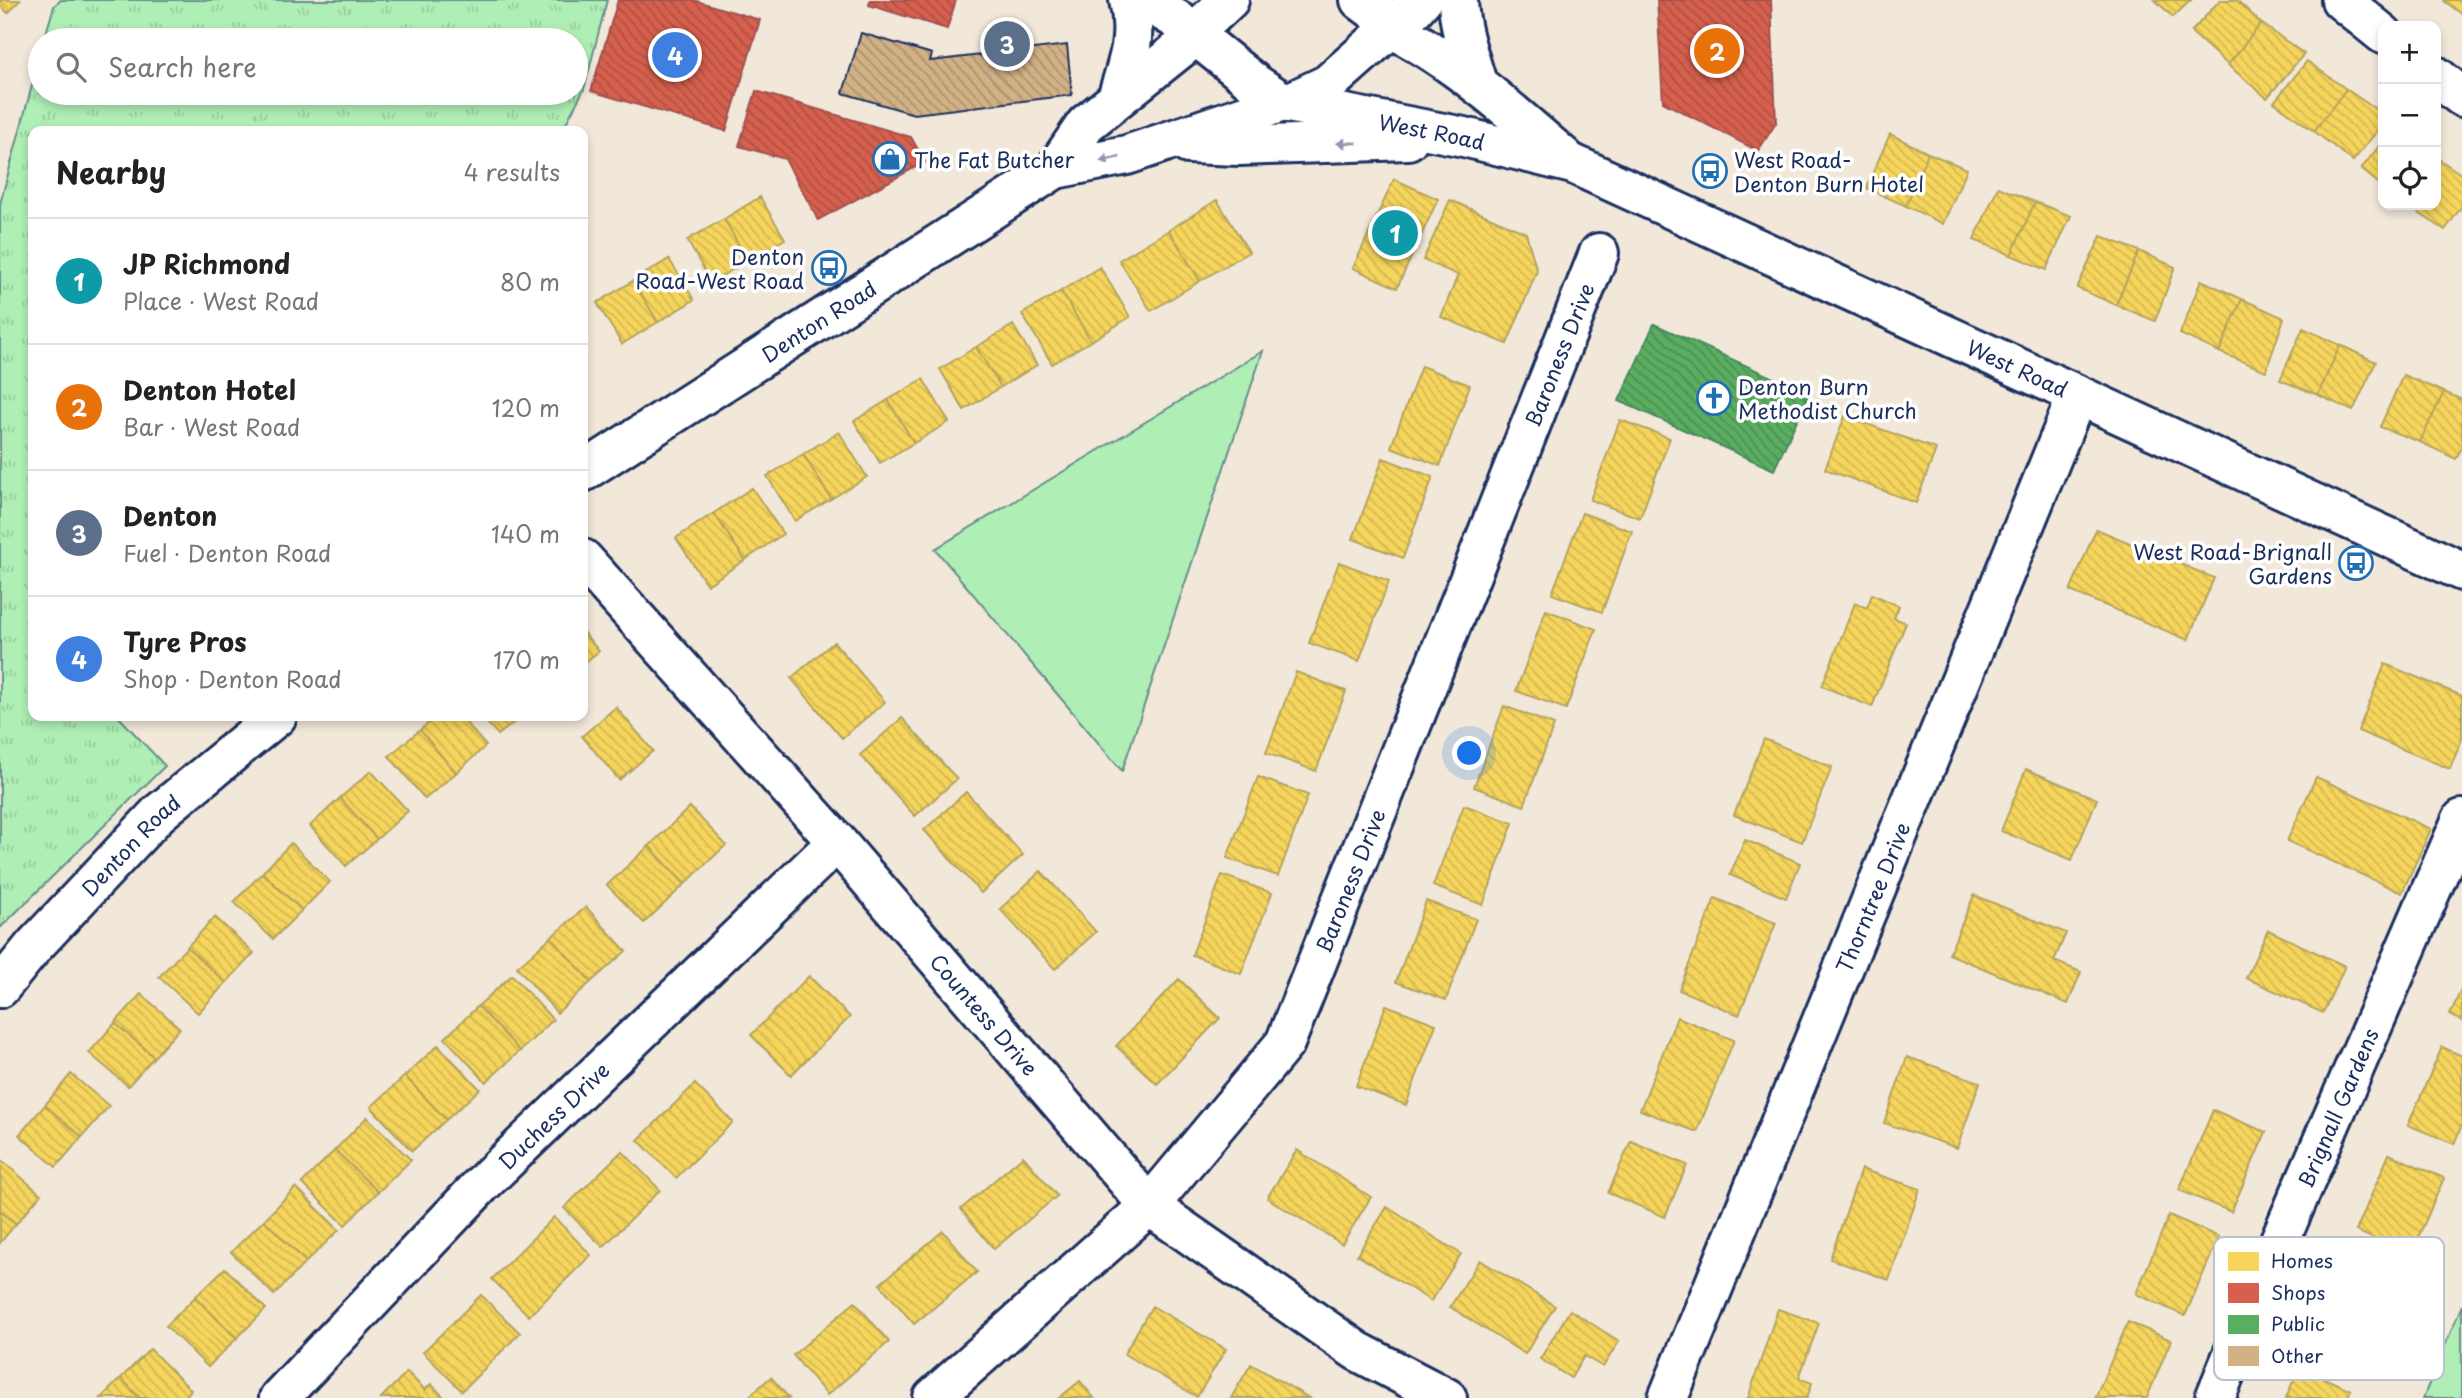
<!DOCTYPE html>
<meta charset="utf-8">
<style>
body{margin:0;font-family:"Playpen Sans",sans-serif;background:#f2f2f2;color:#222}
.controls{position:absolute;right:21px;top:21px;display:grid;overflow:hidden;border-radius:14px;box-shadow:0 4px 10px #0003}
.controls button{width:63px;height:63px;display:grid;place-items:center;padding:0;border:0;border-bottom:2px solid #e0e0e0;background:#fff;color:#222;font:35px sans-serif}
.you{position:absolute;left:1470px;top:754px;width:24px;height:24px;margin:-18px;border:5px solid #fff;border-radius:50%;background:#1a73e8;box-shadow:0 0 0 10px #1a73e833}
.badge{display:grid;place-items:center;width:46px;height:46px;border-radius:50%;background:#1f6fb2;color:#fff;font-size:23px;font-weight:700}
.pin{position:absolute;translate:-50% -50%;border:4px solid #fff;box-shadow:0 2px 7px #0006}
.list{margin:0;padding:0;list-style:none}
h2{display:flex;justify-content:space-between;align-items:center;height:91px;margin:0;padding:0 28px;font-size:30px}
h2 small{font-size:23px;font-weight:400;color:#767676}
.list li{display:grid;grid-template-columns:46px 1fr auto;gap:21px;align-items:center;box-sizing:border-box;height:126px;padding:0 28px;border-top:2px solid #e0e0e0}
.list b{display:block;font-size:26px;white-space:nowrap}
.list p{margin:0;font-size:23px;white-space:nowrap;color:#767676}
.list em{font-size:23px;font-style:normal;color:#767676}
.icon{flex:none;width:38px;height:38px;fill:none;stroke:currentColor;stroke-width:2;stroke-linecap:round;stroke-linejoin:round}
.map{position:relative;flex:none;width:2462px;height:1398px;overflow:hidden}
.search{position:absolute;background:#fff;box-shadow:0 4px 10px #0003;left:28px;top:28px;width:560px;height:77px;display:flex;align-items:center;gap:18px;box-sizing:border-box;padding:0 24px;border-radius:38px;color:#767676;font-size:26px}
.panel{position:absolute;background:#fff;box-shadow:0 4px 10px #0003;left:28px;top:126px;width:560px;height:595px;border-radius:14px}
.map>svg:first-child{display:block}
.park{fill:url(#park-tufts);stroke:#658e8a;stroke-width:2}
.garden{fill:#afeeb5;stroke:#658e8a;stroke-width:2}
.homes{fill:url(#homes-back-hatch);stroke:#b4a35d;stroke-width:2}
.shops{fill:url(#shops-back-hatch);stroke:#9e5152;stroke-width:2}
.public{fill:url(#public-back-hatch);stroke:#478860;stroke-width:2}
.building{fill:url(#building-back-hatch);stroke:#1b2f5e;stroke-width:2}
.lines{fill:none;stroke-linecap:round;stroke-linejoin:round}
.street-casing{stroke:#1b2f5e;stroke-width:44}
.primary-casing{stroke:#1b2f5e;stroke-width:44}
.street{stroke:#fff;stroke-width:38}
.primary{stroke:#fff;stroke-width:38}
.oneway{fill:#8d97ae}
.labels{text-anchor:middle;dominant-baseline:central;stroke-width:7;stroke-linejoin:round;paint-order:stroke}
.street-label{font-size:21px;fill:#1b2f5e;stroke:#fff}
.poi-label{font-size:21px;fill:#1b2f5e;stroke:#fff;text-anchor:start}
.key{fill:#fff;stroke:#bbc1cf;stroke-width:2}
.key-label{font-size:19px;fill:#1b2f5e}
</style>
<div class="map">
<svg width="2462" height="1398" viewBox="0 0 2462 1398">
<defs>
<pattern id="park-tufts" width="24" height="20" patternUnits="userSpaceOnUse" patternTransform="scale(1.75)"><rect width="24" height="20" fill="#afeeb5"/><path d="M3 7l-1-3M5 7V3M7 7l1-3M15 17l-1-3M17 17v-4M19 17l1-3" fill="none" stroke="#96cc9e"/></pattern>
<pattern id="homes-back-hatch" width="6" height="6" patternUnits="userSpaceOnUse" patternTransform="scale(1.75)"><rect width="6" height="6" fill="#f6d55c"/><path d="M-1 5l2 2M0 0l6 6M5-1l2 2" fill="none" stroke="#d2b752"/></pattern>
<pattern id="shops-back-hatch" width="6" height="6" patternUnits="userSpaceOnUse" patternTransform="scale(1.75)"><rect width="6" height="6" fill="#d6604d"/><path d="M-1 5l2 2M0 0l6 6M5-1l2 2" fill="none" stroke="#ad5043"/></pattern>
<pattern id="public-back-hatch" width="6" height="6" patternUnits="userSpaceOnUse" patternTransform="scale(1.75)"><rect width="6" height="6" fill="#5aae61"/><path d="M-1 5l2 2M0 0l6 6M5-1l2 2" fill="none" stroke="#4a8e53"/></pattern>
<pattern id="building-back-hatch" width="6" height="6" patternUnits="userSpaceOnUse" patternTransform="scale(1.75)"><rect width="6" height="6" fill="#d2b285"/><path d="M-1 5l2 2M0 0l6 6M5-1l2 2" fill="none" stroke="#aa9170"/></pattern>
</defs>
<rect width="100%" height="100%" fill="#f2e8da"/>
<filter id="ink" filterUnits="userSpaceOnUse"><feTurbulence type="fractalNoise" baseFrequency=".0143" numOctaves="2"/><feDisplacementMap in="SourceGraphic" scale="14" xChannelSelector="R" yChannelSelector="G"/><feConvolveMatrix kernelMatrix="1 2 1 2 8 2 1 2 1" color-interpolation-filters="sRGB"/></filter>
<g filter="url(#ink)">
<!-- park -->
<path class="park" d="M 61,0 L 607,0 L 584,89 L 562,131 L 33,131 L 33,716 L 118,716 L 165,766 L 0,928 L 0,204 L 40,56 L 40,93 L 576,93 L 576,40 L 44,40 L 54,6 Z"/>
<!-- garden -->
<path class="garden" d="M 1263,351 L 1122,771 L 935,549 Z
M 2462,1305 L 2462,1398 L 2423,1398 Z"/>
<!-- homes -->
<path class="homes" d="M 0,0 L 20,0 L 8,13 L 0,5 Z
M 2155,0 L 2191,0 L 2173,17 Z
M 2220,0 L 2237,0 L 2261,23 L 2228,65 L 2191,32 Z
M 2445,0 L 2462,0 L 2462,14 L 2444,1 Z
M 2261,23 L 2304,54 L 2267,98 L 2228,65 Z
M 2307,61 L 2346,89 L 2314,131 L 2274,102 Z
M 2346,89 L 2383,114 L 2383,124 L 2353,161 L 2314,131 Z
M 1890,134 L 1928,153 L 1906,206 L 1866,188 Z
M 2383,141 L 2383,187 L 2361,169 Z
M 1928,153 L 1967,169 L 1943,224 L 1906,206 Z
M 2436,157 L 2462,175 L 2462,206 L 2445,230 L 2406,205 L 2436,205 Z
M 1394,179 L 1438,199 L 1397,288 L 1353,268 Z
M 1998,187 L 2035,202 L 2011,255 L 1974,240 Z
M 760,197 L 785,239 L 748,261 L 724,219 Z
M 1217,200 L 1249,252 L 1200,281 L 1169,230 Z
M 1450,200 L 1526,233 L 1537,271 L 1507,344 L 1441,317 L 1458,275 L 1423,260 Z
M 2035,202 L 2071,216 L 2046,270 L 2011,255 Z
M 724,219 L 748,261 L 711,282 L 687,240 Z
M 1169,230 L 1200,281 L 1151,311 L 1119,260 Z
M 2101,236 L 2139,251 L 2116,305 L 2077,288 Z
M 2139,251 L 2175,267 L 2155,321 L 2116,305 Z
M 669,259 L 694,300 L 658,322 L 633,281 Z
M 1100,267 L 1130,317 L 1091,341 L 1061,291 Z
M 2201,280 L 2242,299 L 2219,352 L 2180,334 Z
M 633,281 L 658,322 L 622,344 L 597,303 Z
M 1061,291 L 1091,341 L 1052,364 L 1022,314 Z
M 2242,299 L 2284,318 L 2266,371 L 2219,352 Z
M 1013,325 L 1037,365 L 1001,387 L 976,347 Z
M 2303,328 L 2340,345 L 2318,395 L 2280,380 Z
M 2340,345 L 2376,362 L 2353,411 L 2318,395 Z
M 976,347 L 1001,387 L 964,410 L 940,369 Z
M 1421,366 L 1470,385 L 1440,466 L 1391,447 Z
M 2403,375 L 2444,392 L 2420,442 L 2380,427 Z
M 923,379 L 949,422 L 914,443 L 888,400 Z
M 2444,392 L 2462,400 L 2462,447 L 2456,459 L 2420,442 Z
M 888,400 L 914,443 L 880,463 L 854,421 Z
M 1845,416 L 1936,449 L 1916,503 L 1825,469 Z
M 1620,420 L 1670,438 L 1640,518 L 1590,500 Z
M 839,432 L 867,477 L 831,499 L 803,454 Z
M 803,454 L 831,499 L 795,521 L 767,476 Z
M 1383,458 L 1433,477 L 1403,558 L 1353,539 Z
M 752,488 L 783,534 L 745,560 L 714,513 Z
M 714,513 L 745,560 L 707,585 L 676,538 Z
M 1582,513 L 1632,531 L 1602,612 L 1552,594 Z
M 2096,529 L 2214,578 L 2188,640 L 2070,591 Z
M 1339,562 L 1389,581 L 1359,661 L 1309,643 Z
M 1872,594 L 1899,606 L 1894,618 L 1906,623 L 1872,707 L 1822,686 L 1855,603 L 1867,608 Z
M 1546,610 L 1596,629 L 1566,709 L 1516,691 Z
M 583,632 L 599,651 L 583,664 Z
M 834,642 L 885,702 L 842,738 L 791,678 Z
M 2385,664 L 2462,696 L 2462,739 L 2450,769 L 2358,731 Z
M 1296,672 L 1346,691 L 1316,771 L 1266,753 Z
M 1504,706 L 1554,725 L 1524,806 L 1474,787 Z
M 616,707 L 653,751 L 619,780 L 582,736 Z
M 437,716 L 460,716 L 486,746 L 456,773 L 420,730 Z
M 481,716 L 522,716 L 498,735 Z
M 902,718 L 957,779 L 915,816 L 860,755 Z
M 420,730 L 456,773 L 425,799 L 389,756 Z
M 1764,739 L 1832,767 L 1802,842 L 1734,815 Z
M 2026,769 L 2097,799 L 2072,860 L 2001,831 Z
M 371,771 L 408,811 L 377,839 L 340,798 Z
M 1258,777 L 1308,795 L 1278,876 L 1227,858 Z
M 2316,777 L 2431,829 L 2402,893 L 2287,841 Z
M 966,792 L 1023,855 L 981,893 L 924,830 Z
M 340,798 L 377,839 L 346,866 L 310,826 Z
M 1464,805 L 1513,823 L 1483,905 L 1433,886 Z
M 690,807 L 726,845 L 685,884 L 649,846 Z
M 1745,840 L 1800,863 L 1786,898 L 1730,875 Z
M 291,843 L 330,882 L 302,910 L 262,873 Z
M 649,846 L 685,884 L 644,923 L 607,885 Z
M 1041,871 L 1096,932 L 1055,969 L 1000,909 Z
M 262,873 L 302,910 L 273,939 L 234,902 Z
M 1222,875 L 1272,893 L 1241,974 L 1192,955 Z
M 1974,895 L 2066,933 L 2054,961 L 2081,972 L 2068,1004 L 1949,954 Z
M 1715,898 L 1776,923 L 1739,1015 L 1679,990 Z
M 1426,901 L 1476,919 L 1446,1000 L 1396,982 Z
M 586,907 L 626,951 L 591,982 L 551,937 Z
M 215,917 L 254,953 L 226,983 L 187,947 Z
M 2268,930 L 2345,966 L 2323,1013 L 2246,978 Z
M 551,937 L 591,982 L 557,1013 L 517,967 Z
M 187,947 L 226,983 L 198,1013 L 159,977 Z
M 512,975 L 553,1020 L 520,1051 L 478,1006 Z
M 809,976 L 850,1017 L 791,1075 L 751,1035 Z
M 1179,979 L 1220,1018 L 1157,1084 L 1116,1046 Z
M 2462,987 L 2462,1021 L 2450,1015 Z
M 141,994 L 180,1028 L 154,1057 L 115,1023 Z
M 1386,1005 L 1436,1024 L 1406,1105 L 1356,1086 Z
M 478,1006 L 520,1051 L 486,1082 L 445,1038 Z
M 1677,1017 L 1734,1040 L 1697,1132 L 1640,1110 Z
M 115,1023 L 154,1057 L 128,1086 L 89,1053 Z
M 438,1045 L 480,1089 L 446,1120 L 405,1076 Z
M 2442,1047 L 2462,1056 L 2462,1125 L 2454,1144 L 2408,1125 Z
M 1907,1057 L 1980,1082 L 1957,1148 L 1884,1123 Z
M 71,1074 L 109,1106 L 82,1137 L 45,1105 Z
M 405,1076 L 446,1120 L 412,1151 L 371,1107 Z
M 695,1084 L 733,1122 L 676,1178 L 638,1140 Z
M 45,1105 L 82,1137 L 56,1167 L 19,1135 Z
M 2213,1110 L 2266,1132 L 2231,1212 L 2179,1190 Z
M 367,1117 L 411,1160 L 378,1192 L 335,1150 Z
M 1631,1141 L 1687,1165 L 1665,1217 L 1608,1193 Z
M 335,1150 L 378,1192 L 345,1225 L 302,1183 Z
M 1297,1150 L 1371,1197 L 1342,1244 L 1267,1198 Z
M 622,1151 L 660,1190 L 603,1247 L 564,1208 Z
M 2389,1154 L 2444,1178 L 2411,1255 L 2356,1231 Z
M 1023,1156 L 1057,1196 L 994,1249 L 961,1209 Z
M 1,1160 L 41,1194 L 16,1224 L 0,1211 Z
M 1861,1169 L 1920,1189 L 1889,1280 L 1830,1259 Z
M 296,1187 L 339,1230 L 306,1262 L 264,1220 Z
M 1387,1207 L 1461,1254 L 1431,1301 L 1357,1255 Z
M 0,1211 L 16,1224 L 0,1243 Z
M 2169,1215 L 2219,1237 L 2185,1316 L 2136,1294 Z
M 554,1217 L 591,1255 L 529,1316 L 492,1279 Z
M 264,1220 L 306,1262 L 274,1295 L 231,1252 Z
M 943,1231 L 977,1272 L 914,1324 L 880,1284 Z
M 1480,1260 L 1555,1306 L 1525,1354 L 1450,1307 Z
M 225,1268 L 266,1309 L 237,1338 L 195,1297 Z
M 481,1295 L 520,1333 L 462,1391 L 423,1352 Z
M 195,1297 L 237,1338 L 208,1367 L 166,1326 Z
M 855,1302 L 889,1342 L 827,1395 L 793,1355 Z
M 1152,1306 L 1226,1349 L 1197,1397 L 1124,1354 Z
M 1778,1309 L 1819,1323 L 1799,1378 L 1812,1383 L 1807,1398 L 1748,1398 Z
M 1570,1310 L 1619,1341 L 1603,1367 L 1584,1356 L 1571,1378 L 1540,1359 Z
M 2128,1322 L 2171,1340 L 2147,1398 L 2095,1398 Z
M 150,1349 L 191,1390 L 184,1398 L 140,1398 L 121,1378 Z
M 1251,1364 L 1309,1398 L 1231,1398 Z
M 2299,1367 L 2351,1390 L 2347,1398 L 2286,1398 Z
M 407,1372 L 425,1390 L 431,1384 L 445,1398 L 381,1398 Z
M 771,1377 L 789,1398 L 747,1398 Z
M 121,1378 L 140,1398 L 101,1398 Z
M 1080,1381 L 1094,1398 L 1059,1398 Z"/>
<!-- shops -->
<path class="shops" d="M 618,0 L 693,0 L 760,20 L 726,131 L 591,91 Z
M 870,0 L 956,0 L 947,29 L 869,5 Z
M 1657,0 L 1771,0 L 1776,123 L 1758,151 L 1663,102 Z
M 756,91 L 911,137 L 925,162 L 818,220 L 785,159 L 739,146 Z"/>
<!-- public -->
<path class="public" d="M 1654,324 L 1809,394 L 1774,470 L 1619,401 Z"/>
<!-- building -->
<path class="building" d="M 861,33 L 932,54 L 930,61 L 1067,45 L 1072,95 L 914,114 L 843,93 Z"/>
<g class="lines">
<!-- street casing -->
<g class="street-casing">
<g id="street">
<path d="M 2341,0 L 2383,34"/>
<path d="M 2436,76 L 2462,97"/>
<path id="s1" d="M 583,559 L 837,842 L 1149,1206 L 1357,1351 L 1447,1398"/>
<path id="s2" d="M 279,1398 L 481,1185 L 837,842"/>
<path id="s3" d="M 933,1398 L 1149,1206 L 1285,1043 L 1599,253"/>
<path id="s4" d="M 1668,1398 L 2077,396"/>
<path id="s5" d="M 2215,1398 L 2277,1247 L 2462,819"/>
</g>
</g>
<!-- primary casing -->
<g class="primary-casing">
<g id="primary">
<path d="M 1144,0 L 1196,31"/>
<path d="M 1360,0 L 1391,23"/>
<path d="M 1458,0 C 1459,29 1469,56 1477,83"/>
<path d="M 1391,23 L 1414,9 L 1422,0"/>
<path d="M 1391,28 C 1456,62 1511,111 1566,159"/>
<path id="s6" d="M 1196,31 L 1196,36 L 1257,85 L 1283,102 L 1464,137 L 1573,164 L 2462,571"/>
<path d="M 1196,31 L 1229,0"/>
<path d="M 1117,98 C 1128,63 1138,37 1129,0"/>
<path d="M 1288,103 L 1328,84 L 1391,28 L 1391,23"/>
<path d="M 1188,144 L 1239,146 L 1408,140"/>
<path d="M 1055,169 L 1086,124 L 1196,36"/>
<path id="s7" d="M 583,472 L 1055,169 L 1127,155 L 1283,102"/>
<path id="s8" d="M 0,988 L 34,946 L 159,813 L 277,716"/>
</g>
</g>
<!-- street -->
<use href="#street" class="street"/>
<!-- primary -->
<use href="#primary" class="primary"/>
</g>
<!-- one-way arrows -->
<defs><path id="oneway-solid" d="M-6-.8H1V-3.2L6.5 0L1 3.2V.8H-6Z" transform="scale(1.75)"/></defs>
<g class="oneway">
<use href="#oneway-solid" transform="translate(1347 143) rotate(179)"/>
<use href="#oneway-solid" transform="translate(1110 159) rotate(169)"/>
</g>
</g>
<!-- icons -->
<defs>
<g id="shop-ring" transform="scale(1.75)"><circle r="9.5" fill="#fff" stroke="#1f6fb2" stroke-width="1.5"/><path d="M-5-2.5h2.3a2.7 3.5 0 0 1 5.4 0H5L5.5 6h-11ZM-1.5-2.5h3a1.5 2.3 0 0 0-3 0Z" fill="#1f6fb2"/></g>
<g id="bus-ring" transform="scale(1.75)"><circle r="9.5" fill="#fff" stroke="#1f6fb2" stroke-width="1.5"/><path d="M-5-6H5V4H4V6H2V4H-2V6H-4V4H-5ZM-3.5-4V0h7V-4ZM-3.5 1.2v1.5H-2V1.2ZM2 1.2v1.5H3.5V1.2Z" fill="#1f6fb2"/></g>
<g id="church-ring" transform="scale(1.75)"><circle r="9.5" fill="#fff" stroke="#1f6fb2" stroke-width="1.5"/><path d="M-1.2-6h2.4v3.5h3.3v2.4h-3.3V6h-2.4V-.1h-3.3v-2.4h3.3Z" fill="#1f6fb2"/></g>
</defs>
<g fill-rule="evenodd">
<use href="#shop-ring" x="890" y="159"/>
<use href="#bus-ring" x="1710" y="171"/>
<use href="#bus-ring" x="829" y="268"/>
<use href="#church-ring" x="1714" y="398"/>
<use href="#bus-ring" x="2356" y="563"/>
</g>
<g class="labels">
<!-- street labels -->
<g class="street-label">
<text stroke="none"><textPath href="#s6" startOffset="266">West Road</textPath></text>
<text stroke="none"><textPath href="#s7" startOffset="280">Denton Road</textPath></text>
<text stroke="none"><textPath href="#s3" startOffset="1242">Baroness Drive</textPath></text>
<text stroke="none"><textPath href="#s6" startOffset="900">West Road</textPath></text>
<text stroke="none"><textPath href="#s8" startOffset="194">Denton Road</textPath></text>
<text stroke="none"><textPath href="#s3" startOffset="676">Baroness Drive</textPath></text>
<text stroke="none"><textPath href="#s4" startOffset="541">Thorntree Drive</textPath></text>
<text stroke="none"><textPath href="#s1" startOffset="607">Countess Drive</textPath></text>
<text stroke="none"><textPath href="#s5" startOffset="315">Brignall Gardens</textPath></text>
<text stroke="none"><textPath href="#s2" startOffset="394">Duchess Drive</textPath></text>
</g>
<!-- poi labels -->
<g class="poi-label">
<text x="914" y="159">The Fat Butcher</text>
<text x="1734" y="159">West Road-<tspan x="1734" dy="24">Denton Burn Hotel</tspan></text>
<text x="804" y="256" text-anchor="end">Denton<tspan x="804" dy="24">Road-West Road</tspan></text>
<text x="1738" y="386">Denton Burn<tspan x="1738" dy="24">Methodist Church</tspan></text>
<text x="2332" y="551" text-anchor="end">West Road-Brignall<tspan x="2332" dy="24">Gardens</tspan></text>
</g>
</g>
<!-- legend -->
<rect x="2214" y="1237" width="230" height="143" rx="10" class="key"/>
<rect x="2228" y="1252" width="31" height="19" fill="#f6d55c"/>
<rect x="2228" y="1283" width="31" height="20" fill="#d6604d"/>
<rect x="2228" y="1315" width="31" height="19" fill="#5aae61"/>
<rect x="2228" y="1346" width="31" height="20" fill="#d2b285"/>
<g class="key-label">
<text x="2271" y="1268">Homes</text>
<text x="2271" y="1300">Shops</text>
<text x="2271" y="1331">Public</text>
<text x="2271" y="1363">Other</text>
</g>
</svg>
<div class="controls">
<button>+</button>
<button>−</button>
<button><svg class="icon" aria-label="locate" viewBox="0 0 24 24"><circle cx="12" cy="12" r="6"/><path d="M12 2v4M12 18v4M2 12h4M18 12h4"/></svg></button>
</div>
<div class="you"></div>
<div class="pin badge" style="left:1395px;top:233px;background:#0f9aa8">1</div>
<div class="pin badge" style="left:1717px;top:51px;background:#e8710a">2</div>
<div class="pin badge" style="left:1007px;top:44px;background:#5c6f8a">3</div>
<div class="pin badge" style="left:675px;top:55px;background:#3f7fe0">4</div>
<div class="search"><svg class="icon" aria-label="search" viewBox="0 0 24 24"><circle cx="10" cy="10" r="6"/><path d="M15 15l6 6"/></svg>Search here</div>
<section class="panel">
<h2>Nearby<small>4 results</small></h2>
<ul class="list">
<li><span class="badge" style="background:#0f9aa8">1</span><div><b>JP Richmond</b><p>Place · West Road</p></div><em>80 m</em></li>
<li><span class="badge" style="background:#e8710a">2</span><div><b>Denton Hotel</b><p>Bar · West Road</p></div><em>120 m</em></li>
<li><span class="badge" style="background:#5c6f8a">3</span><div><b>Denton</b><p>Fuel · Denton Road</p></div><em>140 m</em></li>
<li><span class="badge" style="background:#3f7fe0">4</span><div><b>Tyre Pros</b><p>Shop · Denton Road</p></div><em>170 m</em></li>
</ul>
</section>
</div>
